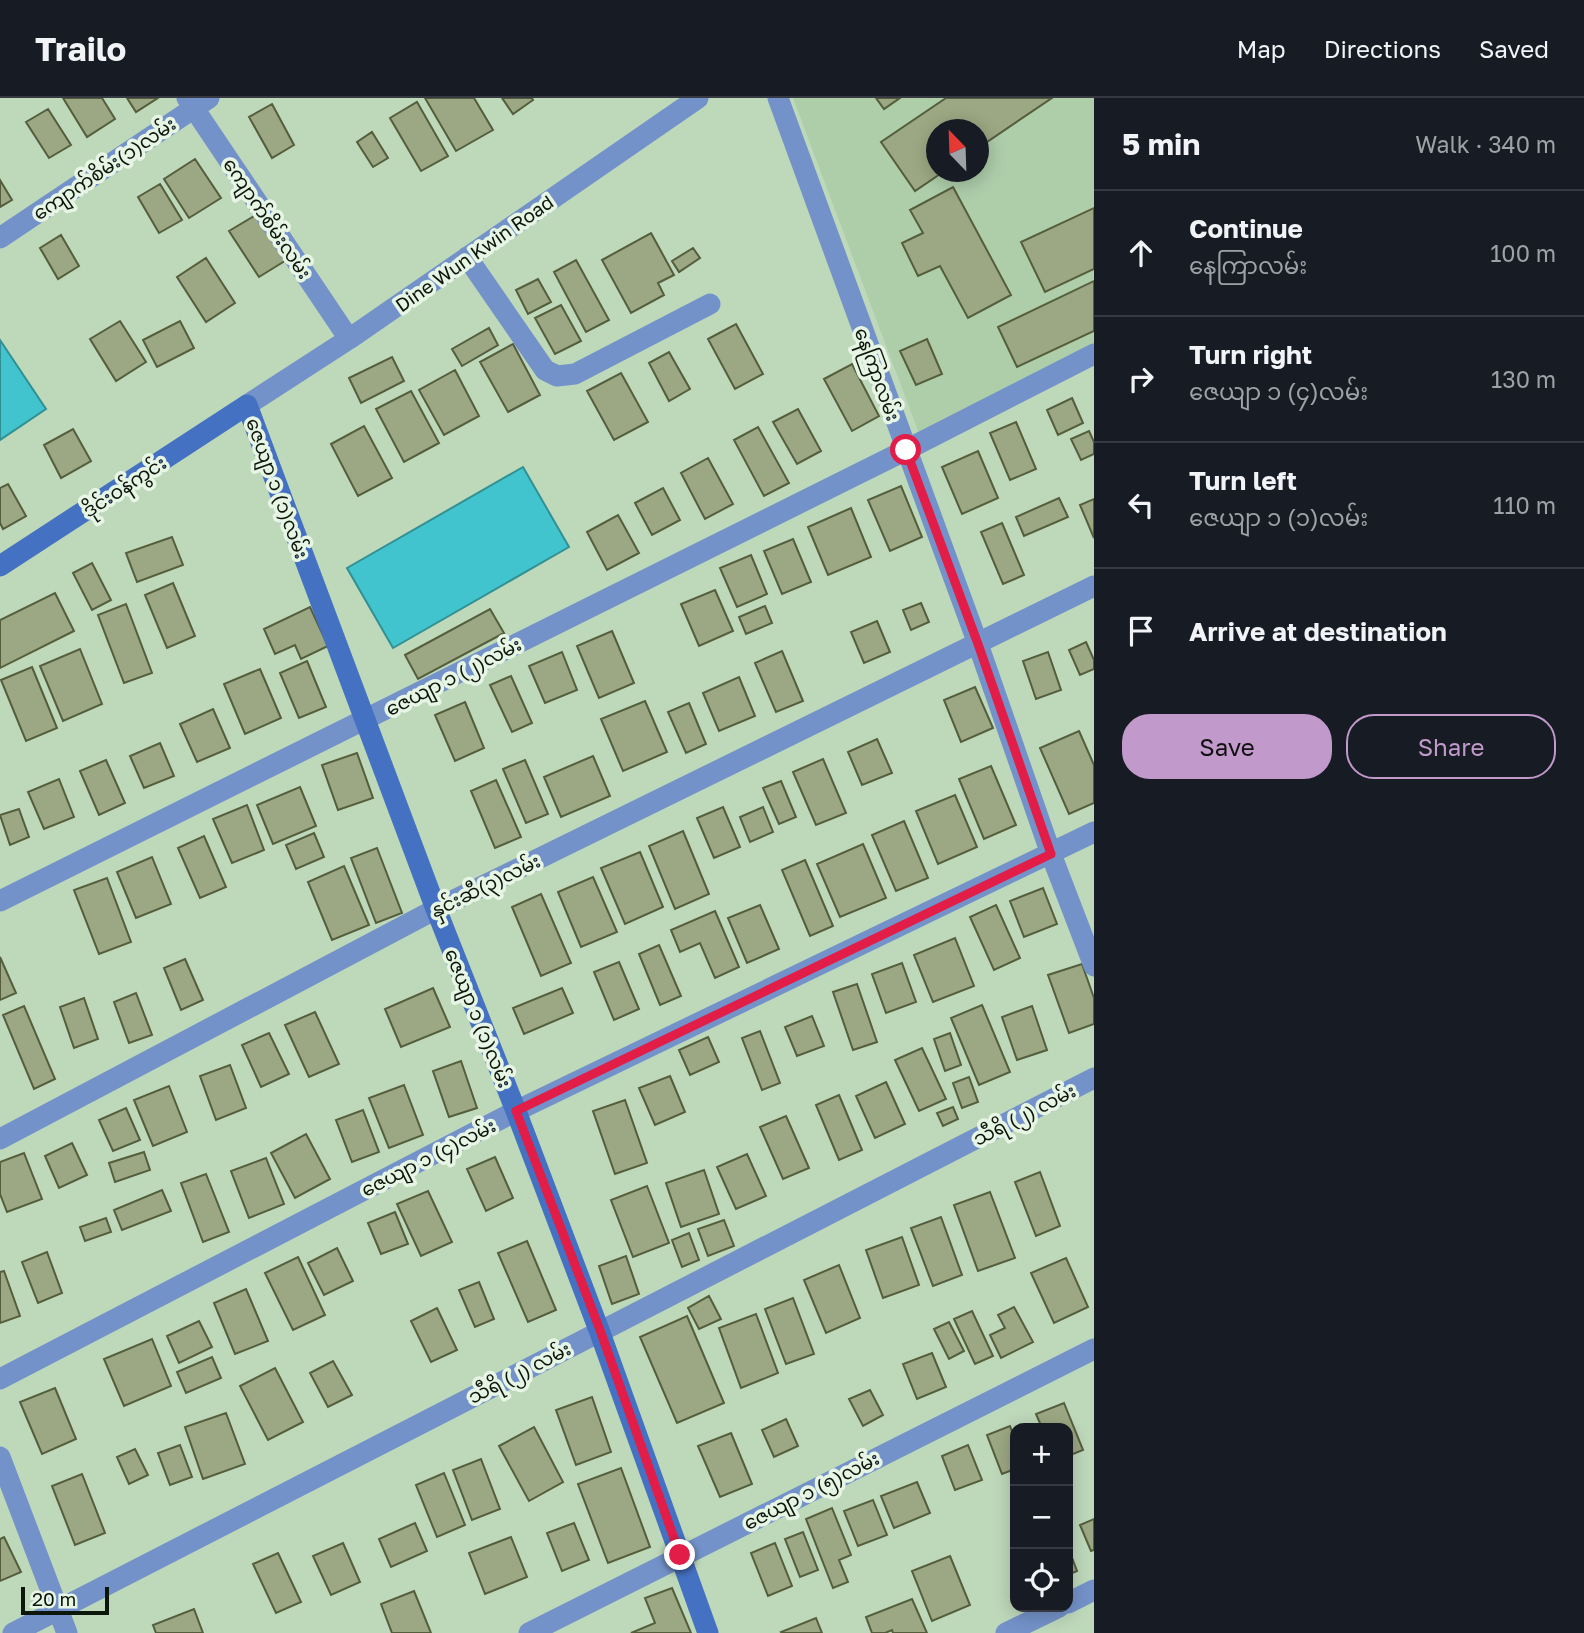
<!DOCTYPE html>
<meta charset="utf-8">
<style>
body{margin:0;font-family:"Golos Text","Noto Sans Myanmar",sans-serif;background:#242831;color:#f1f3f6}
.controls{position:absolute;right:21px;bottom:21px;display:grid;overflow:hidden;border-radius:14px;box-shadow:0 4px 18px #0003}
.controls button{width:63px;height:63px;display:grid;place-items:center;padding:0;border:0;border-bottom:2px solid #363941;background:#171b24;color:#f1f3f6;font:35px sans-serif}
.compass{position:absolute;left:926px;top:21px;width:63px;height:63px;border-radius:50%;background:#171b24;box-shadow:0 4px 18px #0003;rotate:337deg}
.scale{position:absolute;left:21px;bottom:18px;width:88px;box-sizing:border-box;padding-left:7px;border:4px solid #0c160b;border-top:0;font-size:19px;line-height:24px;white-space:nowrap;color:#0c160b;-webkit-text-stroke:5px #e7f5e5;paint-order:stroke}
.stop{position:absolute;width:21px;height:21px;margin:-16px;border:5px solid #e11d48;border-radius:50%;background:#fff}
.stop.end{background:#e11d48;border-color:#fff;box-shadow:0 2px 7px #0008}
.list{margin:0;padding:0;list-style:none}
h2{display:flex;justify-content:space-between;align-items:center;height:91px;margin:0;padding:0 28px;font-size:30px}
h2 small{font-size:23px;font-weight:400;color:#9ea1a6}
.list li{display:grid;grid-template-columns:46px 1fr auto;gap:21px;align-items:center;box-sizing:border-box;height:126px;padding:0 28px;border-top:2px solid #363941}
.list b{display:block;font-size:26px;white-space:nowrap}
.list p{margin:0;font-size:23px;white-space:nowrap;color:#9ea1a6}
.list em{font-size:23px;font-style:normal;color:#9ea1a6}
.actions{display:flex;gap:14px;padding:21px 28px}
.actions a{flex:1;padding:16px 0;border:2px solid #c199cb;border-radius:28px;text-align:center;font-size:24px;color:#c199cb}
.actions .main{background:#c199cb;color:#111}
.icon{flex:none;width:38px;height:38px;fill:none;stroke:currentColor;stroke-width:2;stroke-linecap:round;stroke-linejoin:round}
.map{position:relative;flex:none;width:1094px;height:1535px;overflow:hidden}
header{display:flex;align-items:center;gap:42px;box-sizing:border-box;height:98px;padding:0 35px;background:#171b24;border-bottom:2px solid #363941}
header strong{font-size:33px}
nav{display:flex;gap:38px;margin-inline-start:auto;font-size:24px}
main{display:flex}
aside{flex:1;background:#171b24}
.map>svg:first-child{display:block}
.built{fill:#aeceaa;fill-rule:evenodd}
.water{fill:#41c4cd;stroke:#319093;stroke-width:2}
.building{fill:#9ca783;stroke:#545e3d;stroke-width:2}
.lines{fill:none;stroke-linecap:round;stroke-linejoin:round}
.street{stroke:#7392c9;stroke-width:21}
.secondary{stroke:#4571c2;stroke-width:21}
.route{stroke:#e11d48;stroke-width:9}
.labels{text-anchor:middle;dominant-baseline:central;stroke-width:7;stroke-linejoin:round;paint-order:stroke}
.street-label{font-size:19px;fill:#0c160b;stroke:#e7f5e5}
</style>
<header>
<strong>Trailo</strong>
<nav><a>Map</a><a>Directions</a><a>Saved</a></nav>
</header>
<main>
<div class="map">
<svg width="1094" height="1535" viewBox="0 0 1094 1535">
<rect width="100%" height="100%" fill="#bed8ba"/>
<!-- built -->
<path class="built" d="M 793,0 L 1094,0 L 1094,248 L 920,338 ZM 936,32 L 978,32 L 978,74 L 936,74 Z"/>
<!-- water -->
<path class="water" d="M 0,242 L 46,311 L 0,342 Z
M 523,369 L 569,449 L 393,550 L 347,470 Z"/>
<!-- building -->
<path class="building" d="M 63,0 L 102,0 L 115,21 L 87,39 Z
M 127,0 L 158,0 L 136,14 Z
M 425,0 L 474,0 L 493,32 L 456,53 Z
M 502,0 L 532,0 L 533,2 L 513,16 Z
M 876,0 L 900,0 L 884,11 Z
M 946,0 L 1052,0 L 978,50 L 978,32 L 936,32 L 936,74 L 943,74 L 915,93 L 881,44 Z
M 417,4 L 448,58 L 421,73 L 390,20 Z
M 272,6 L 294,47 L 272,60 L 249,19 Z
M 48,11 L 71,47 L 49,60 L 26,24 Z
M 372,34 L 388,60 L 373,69 L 357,44 Z
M 195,61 L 221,100 L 189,120 L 164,81 Z
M 0,82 L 12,102 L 0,109 Z
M 160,86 L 182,122 L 159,135 L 138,99 Z
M 953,89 L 1011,197 L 968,220 L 940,168 L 918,178 L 902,145 L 923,135 L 910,112 Z
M 1094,110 L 1094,171 L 1045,194 L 1021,144 Z
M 259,115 L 288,161 L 259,179 L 229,133 Z
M 651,135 L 674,177 L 658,185 L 664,197 L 631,215 L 602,162 Z
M 61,137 L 79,168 L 58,181 L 40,150 Z
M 693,150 L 700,160 L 679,174 L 672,163 Z
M 206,160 L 235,205 L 206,224 L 177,179 Z
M 576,162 L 609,222 L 586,234 L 554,174 Z
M 538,181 L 551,204 L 528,216 L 516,192 Z
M 1094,183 L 1094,233 L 1017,269 L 998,229 Z
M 561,207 L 581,243 L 555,256 L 535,220 Z
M 120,223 L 146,264 L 116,283 L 90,241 Z
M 180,223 L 194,250 L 157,269 L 143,242 Z
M 736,226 L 763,276 L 735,291 L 708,241 Z
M 489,230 L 498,247 L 462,268 L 452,251 Z
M 927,241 L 942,276 L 916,287 L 900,253 Z
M 513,246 L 540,297 L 508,314 L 480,264 Z
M 669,254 L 690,291 L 669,303 L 649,265 Z
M 392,259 L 404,283 L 361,305 L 349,280 Z
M 852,266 L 879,318 L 852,333 L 824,281 Z
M 455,272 L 479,318 L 444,337 L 419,292 Z
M 621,275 L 648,324 L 614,342 L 587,293 Z
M 411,293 L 439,345 L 404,364 L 376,311 Z
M 1072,300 L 1083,325 L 1058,337 L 1047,312 Z
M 798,311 L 821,353 L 797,366 L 773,324 Z
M 1016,324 L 1036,371 L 1010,382 L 990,335 Z
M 364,328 L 392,380 L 358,398 L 331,346 Z
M 758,329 L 789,385 L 764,398 L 734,342 Z
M 73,331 L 91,363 L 61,380 L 44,347 Z
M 1089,333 L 1094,344 L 1094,356 L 1081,362 L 1071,341 Z
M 978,353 L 998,400 L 962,416 L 942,369 Z
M 708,360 L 733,406 L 705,421 L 681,375 Z
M 8,386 L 26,418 L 3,431 L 0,425 L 0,390 Z
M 901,388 L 922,439 L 890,453 L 868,402 Z
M 663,390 L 680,422 L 652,437 L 635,405 Z
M 1059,400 L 1068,419 L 1024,438 L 1016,419 Z
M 1094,401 L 1094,440 L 1080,407 Z
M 851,410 L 871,459 L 828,477 L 808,429 Z
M 618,417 L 639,455 L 607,472 L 587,434 Z
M 1002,425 L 1024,477 L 1003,486 L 981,434 Z
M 172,439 L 183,467 L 137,484 L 126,455 Z
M 793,441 L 811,484 L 782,496 L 764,453 Z
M 751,457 L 767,496 L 737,509 L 720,470 Z
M 92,465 L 111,502 L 92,512 L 73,475 Z
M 173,485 L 195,538 L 167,550 L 145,497 Z
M 715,492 L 733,533 L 699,548 L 681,506 Z
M 55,495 L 74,533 L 0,570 L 0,522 Z
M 921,505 L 929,524 L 911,532 L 903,512 Z
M 126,506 L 152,575 L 124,585 L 98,517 Z
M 765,508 L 772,525 L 746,536 L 739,519 Z
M 310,509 L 328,548 L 301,561 L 295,547 L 275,556 L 264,531 Z
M 490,511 L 504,535 L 418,581 L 405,557 Z
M 877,523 L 890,554 L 864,565 L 851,534 Z
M 612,533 L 634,585 L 599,600 L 577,548 Z
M 1086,544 L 1094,562 L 1094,571 L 1080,577 L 1069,552 Z
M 80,551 L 102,606 L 63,623 L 40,568 Z
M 782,553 L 803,603 L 776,614 L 755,565 Z
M 562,554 L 577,592 L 545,605 L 529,568 Z
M 1048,554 L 1061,592 L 1036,601 L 1023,563 Z
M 307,563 L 326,609 L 299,620 L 280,575 Z
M 32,569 L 57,630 L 26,643 L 1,582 Z
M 260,571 L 281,620 L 245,636 L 224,586 Z
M 511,578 L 532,625 L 512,634 L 490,587 Z
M 739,579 L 755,618 L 719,633 L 703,595 Z
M 975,589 L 993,630 L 961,644 L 944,602 Z
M 645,603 L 667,654 L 623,673 L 601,621 Z
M 465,604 L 484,650 L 455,663 L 435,617 Z
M 689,605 L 706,646 L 686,655 L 668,614 Z
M 213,611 L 230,650 L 197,664 L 180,626 Z
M 1079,633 L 1094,667 L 1094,705 L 1069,716 L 1040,650 Z
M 877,641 L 892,675 L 862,687 L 848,654 Z
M 160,645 L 174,678 L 144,690 L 130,658 Z
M 357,655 L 373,700 L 338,712 L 322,667 Z
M 593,658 L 610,698 L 561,719 L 544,679 Z
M 823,661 L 846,715 L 816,727 L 793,674 Z
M 106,662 L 125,705 L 99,717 L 80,673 Z
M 525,662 L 548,716 L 526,725 L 503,671 Z
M 991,668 L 1016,727 L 984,741 L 959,681 Z
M 59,681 L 74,719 L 44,731 L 28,694 Z
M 496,682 L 521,739 L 495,750 L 471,693 Z
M 781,683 L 796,719 L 779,726 L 763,690 Z
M 300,689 L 316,728 L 273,746 L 257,707 Z
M 955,697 L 977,749 L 938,766 L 916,713 Z
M 247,707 L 264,752 L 232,765 L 213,721 Z
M 723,709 L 740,749 L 714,760 L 697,720 Z
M 763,709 L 773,734 L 750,744 L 740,719 Z
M 19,711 L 29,739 L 10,747 L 0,717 Z
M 904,723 L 928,780 L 896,793 L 872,737 Z
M 683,733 L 709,796 L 675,811 L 649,748 Z
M 314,735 L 324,759 L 296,771 L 286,747 Z
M 204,738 L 226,789 L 200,800 L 178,750 Z
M 863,746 L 886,800 L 840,819 L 817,766 Z
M 377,750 L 402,815 L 376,825 L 351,760 Z
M 640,754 L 663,809 L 625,826 L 601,770 Z
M 152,759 L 171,806 L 136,820 L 117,774 Z
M 805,762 L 833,828 L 810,838 L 782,772 Z
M 344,768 L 369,827 L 332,842 L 308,784 Z
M 593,779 L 617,834 L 581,849 L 558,794 Z
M 107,780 L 131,844 L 99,856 L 74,792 Z
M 1043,790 L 1057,826 L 1024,839 L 1010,803 Z
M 541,796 L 571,865 L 541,878 L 512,809 Z
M 760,807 L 779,851 L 747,865 L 728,820 Z
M 996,807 L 1020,860 L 994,872 L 970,819 Z
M 715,813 L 739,869 L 715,880 L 700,845 L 680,854 L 671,832 Z
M 955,840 L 974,888 L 933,904 L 914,857 Z
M 659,847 L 681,898 L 660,907 L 639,856 Z
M 0,859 L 16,895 L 0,902 Z
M 185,861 L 203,902 L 181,912 L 164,870 Z
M 619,864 L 639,911 L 614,922 L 594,874 Z
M 902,865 L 916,904 L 886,915 L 872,876 Z
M 1082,866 L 1094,900 L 1094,926 L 1069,935 L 1048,877 Z
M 857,886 L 877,944 L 853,952 L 833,894 Z
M 433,890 L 450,929 L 401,949 L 385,911 Z
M 562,890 L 573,915 L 524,936 L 513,910 Z
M 136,895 L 152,937 L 129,945 L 114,904 Z
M 84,900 L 98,941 L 74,950 L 60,909 Z
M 982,907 L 1010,974 L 979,987 L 951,920 Z
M 24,908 L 55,981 L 34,991 L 3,917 Z
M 1032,908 L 1047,952 L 1017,962 L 1002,919 Z
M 315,914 L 339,966 L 309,979 L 285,927 Z
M 812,918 L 824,948 L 797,958 L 785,929 Z
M 760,933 L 780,985 L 762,992 L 742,940 Z
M 269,935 L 289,976 L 261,989 L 242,947 Z
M 950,935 L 961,967 L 945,973 L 934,941 Z
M 708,939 L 719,964 L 690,977 L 679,952 Z
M 922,950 L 946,1001 L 919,1013 L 895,962 Z
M 461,963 L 477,1010 L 449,1019 L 433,973 Z
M 230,967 L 246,1010 L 216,1022 L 200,978 Z
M 670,978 L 685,1014 L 655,1027 L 639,990 Z
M 969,979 L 978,1004 L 962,1010 L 953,985 Z
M 886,984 L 905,1026 L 875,1040 L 856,998 Z
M 404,987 L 423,1037 L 389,1050 L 369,1000 Z
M 169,988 L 187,1034 L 153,1048 L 134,1002 Z
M 839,997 L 862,1052 L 839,1062 L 816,1007 Z
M 625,1002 L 647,1065 L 615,1076 L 593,1013 Z
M 953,1009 L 958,1021 L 943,1028 L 937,1015 Z
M 126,1010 L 140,1042 L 113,1053 L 99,1022 Z
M 363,1012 L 379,1054 L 352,1064 L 336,1022 Z
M 786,1018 L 809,1070 L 783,1081 L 760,1029 Z
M 306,1036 L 330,1081 L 295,1100 L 271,1055 Z
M 72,1045 L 87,1077 L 59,1090 L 45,1058 Z
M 144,1054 L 150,1072 L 115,1084 L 109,1065 Z
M 24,1055 L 42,1101 L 7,1114 L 0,1096 L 0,1064 Z
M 747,1056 L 766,1098 L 736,1111 L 717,1069 Z
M 495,1059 L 513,1100 L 486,1113 L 467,1071 Z
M 266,1060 L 284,1106 L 249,1120 L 231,1073 Z
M 704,1072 L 719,1116 L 681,1129 L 666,1085 Z
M 1040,1074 L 1060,1128 L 1036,1138 L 1015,1084 Z
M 206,1076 L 229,1134 L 203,1144 L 181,1085 Z
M 647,1088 L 669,1145 L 633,1159 L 611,1102 Z
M 162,1092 L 171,1113 L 122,1132 L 114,1112 Z
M 428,1093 L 452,1144 L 421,1158 L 397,1106 Z
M 990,1094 L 1015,1160 L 978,1173 L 954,1107 Z
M 395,1114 L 408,1146 L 381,1156 L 368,1125 Z
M 941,1119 L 962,1177 L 933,1188 L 911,1130 Z
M 106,1120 L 111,1134 L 85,1143 L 80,1129 Z
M 724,1122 L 734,1148 L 708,1158 L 698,1131 Z
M 689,1135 L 699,1162 L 682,1169 L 672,1142 Z
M 902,1139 L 919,1187 L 883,1200 L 866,1152 Z
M 527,1143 L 556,1212 L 528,1224 L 498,1155 Z
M 337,1150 L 353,1183 L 324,1197 L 308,1165 Z
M 47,1154 L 62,1195 L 38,1205 L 22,1164 Z
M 626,1158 L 639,1196 L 612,1206 L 599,1168 Z
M 298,1159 L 325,1217 L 293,1232 L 265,1175 Z
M 1066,1160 L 1088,1209 L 1054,1225 L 1031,1175 Z
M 839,1167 L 860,1220 L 826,1235 L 804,1182 Z
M 4,1173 L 20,1218 L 0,1225 L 0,1174 Z
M 479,1184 L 494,1221 L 475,1229 L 459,1192 Z
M 246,1191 L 268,1243 L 235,1256 L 214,1205 Z
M 709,1198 L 721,1221 L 699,1231 L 688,1210 Z
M 793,1200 L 814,1256 L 786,1266 L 765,1211 Z
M 1014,1209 L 1033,1244 L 1001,1260 L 990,1237 L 1005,1230 L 998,1217 Z
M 437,1210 L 457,1252 L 431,1264 L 411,1223 Z
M 972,1213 L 993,1258 L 975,1266 L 954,1221 Z
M 756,1216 L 778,1275 L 741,1290 L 719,1230 Z
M 687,1218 L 724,1305 L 677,1325 L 640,1239 Z
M 199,1223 L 212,1249 L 179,1265 L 167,1238 Z
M 949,1224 L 964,1253 L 949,1261 L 934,1231 Z
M 152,1241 L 171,1288 L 124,1308 L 104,1261 Z
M 932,1255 L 946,1289 L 917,1301 L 903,1266 Z
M 212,1259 L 221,1280 L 186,1295 L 177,1274 Z
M 333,1263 L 352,1297 L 328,1309 L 310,1275 Z
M 275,1270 L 303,1324 L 268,1342 L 240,1288 Z
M 55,1290 L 76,1341 L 42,1356 L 20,1304 Z
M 870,1292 L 883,1317 L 863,1328 L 849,1301 Z
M 592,1299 L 611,1354 L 576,1367 L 556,1312 Z
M 1064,1305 L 1083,1352 L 1068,1358 L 1068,1330 L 1042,1330 L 1036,1316 Z
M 226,1315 L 245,1366 L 203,1381 L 185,1329 Z
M 786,1321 L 798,1348 L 774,1359 L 762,1332 Z
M 1010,1328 L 1015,1342 L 1015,1371 L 1002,1376 L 987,1337 Z
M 534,1329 L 563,1384 L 529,1403 L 499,1348 Z
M 731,1335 L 752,1386 L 720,1399 L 698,1348 Z
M 180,1347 L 192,1379 L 170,1387 L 158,1355 Z
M 968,1347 L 982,1382 L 955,1392 L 942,1358 Z
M 135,1351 L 148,1377 L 129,1386 L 117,1359 Z
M 481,1361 L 500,1411 L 472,1422 L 453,1372 Z
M 621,1370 L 650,1449 L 608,1465 L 578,1386 Z
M 444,1375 L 465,1427 L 437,1439 L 416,1387 Z
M 82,1376 L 105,1435 L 75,1447 L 52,1388 Z
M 917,1384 L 930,1415 L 894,1430 L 881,1398 Z
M 873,1402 L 887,1437 L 858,1448 L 844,1413 Z
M 832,1410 L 851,1457 L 839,1462 L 848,1484 L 833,1490 L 806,1421 Z
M 1094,1421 L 1094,1452 L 1091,1453 L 1080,1427 Z
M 415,1425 L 427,1453 L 391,1469 L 379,1441 Z
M 574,1425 L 589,1462 L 562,1473 L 547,1435 Z
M 803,1434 L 818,1472 L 800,1479 L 785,1441 Z
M 4,1439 L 21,1474 L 0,1483 L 0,1441 Z
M 511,1439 L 527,1479 L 485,1496 L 469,1455 Z
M 343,1445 L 360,1484 L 331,1497 L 313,1458 Z
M 775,1445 L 792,1488 L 768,1498 L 751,1455 Z
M 1068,1449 L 1077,1473 L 1068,1477 Z
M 278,1455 L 301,1504 L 276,1515 L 253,1466 Z
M 950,1458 L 970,1507 L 932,1523 L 912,1473 Z
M 672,1490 L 691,1535 L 631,1535 L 655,1525 L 645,1500 Z
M 414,1493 L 431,1535 L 392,1535 L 381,1506 Z
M 912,1501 L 927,1535 L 893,1535 L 892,1532 L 885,1535 L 872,1535 L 866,1519 Z
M 194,1511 L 203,1535 L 156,1535 L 153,1527 Z
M 816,1520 L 822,1535 L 782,1535 L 781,1534 Z"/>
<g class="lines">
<!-- street -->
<path class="street" d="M 187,0 L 349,241
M 778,0 L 978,546 L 1051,756 L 1094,868
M 0,140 L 209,0
M 467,159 L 545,272 L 557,278 L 575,276 L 710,206
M 247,307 L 349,241 L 698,0
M 0,803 L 906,352 L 1094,256
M 0,1041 L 436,811 L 1094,488
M 0,1281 L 516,1013 L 1094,734
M 0,1359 L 67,1535
M 1068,1505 L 1094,1492
M 13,1535 L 1094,980
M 529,1535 L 1094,1251
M 1006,1535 L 1059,1509"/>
<!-- secondary -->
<path class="secondary" d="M 0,468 L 247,307 L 436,811 L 516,1013 L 599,1232 L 708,1535"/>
</g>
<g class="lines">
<!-- route -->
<path class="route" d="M 680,1457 L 600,1232 L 516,1013 L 1051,756 L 978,546 L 906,352"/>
</g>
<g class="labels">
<!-- street labels -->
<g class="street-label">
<text transform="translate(104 70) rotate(-34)">ကျောက်စိမ်း(၁)လမ်း</text>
<text transform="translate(268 120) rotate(56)">ကျောက်စိမ်းလမ်း</text>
<text transform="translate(474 155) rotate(-35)">Dine Wun Kwin Road</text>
<text transform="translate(878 276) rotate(70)">နေကြာလမ်း</text>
<text transform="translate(124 388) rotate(-33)">ဒိုင်းဝန်ကွင်း</text>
<text transform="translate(278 390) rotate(70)">ဇေယျာ ၁ (၁)လမ်း</text>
<text transform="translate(453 578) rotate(-27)">ဇေယျာ ၁ (၂)လမ်း</text>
<text transform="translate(485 787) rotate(-26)">နှင်းဆီ(၃)လမ်း</text>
<text transform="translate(479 920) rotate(68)">ဇေယျာ ၁ (၁)လမ်း</text>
<text transform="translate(1024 1016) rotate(-27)">သီရိ (၂) လမ်း</text>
<text transform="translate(428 1059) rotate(-27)">ဇေယျာ ၁ (၄)လမ်း</text>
<text transform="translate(519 1274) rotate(-27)">သီရိ (၂) လမ်း</text>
<text transform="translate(811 1392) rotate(-27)">ဇေယျာ ၁ (၅)လမ်း</text>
</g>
</g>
</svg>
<div class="controls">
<button>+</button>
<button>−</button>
<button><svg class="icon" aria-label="locate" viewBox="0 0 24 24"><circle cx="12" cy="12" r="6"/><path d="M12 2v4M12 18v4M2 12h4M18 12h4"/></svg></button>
</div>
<svg class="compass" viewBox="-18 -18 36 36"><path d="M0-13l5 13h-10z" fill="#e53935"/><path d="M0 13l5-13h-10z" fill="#9ea1a6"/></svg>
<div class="scale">20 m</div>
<div class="stop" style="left:906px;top:352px"></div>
<div class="stop end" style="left:680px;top:1457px"></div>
</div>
<aside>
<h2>5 min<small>Walk · 340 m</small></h2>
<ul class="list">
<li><svg class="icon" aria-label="ahead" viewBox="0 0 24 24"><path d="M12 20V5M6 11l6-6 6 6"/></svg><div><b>Continue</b><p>နေကြာလမ်း</p></div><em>100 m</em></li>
<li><svg class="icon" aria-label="right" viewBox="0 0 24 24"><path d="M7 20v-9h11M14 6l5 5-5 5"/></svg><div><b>Turn right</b><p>ဇေယျာ ၁ (၄)လမ်း</p></div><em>130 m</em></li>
<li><svg class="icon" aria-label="left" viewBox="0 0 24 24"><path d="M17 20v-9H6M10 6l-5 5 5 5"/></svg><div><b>Turn left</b><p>ဇေယျာ ၁ (၁)လမ်း</p></div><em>110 m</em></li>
<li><svg class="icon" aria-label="arrive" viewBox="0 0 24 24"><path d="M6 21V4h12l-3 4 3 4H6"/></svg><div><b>Arrive at destination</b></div></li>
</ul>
<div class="actions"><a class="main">Save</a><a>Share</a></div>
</aside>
</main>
